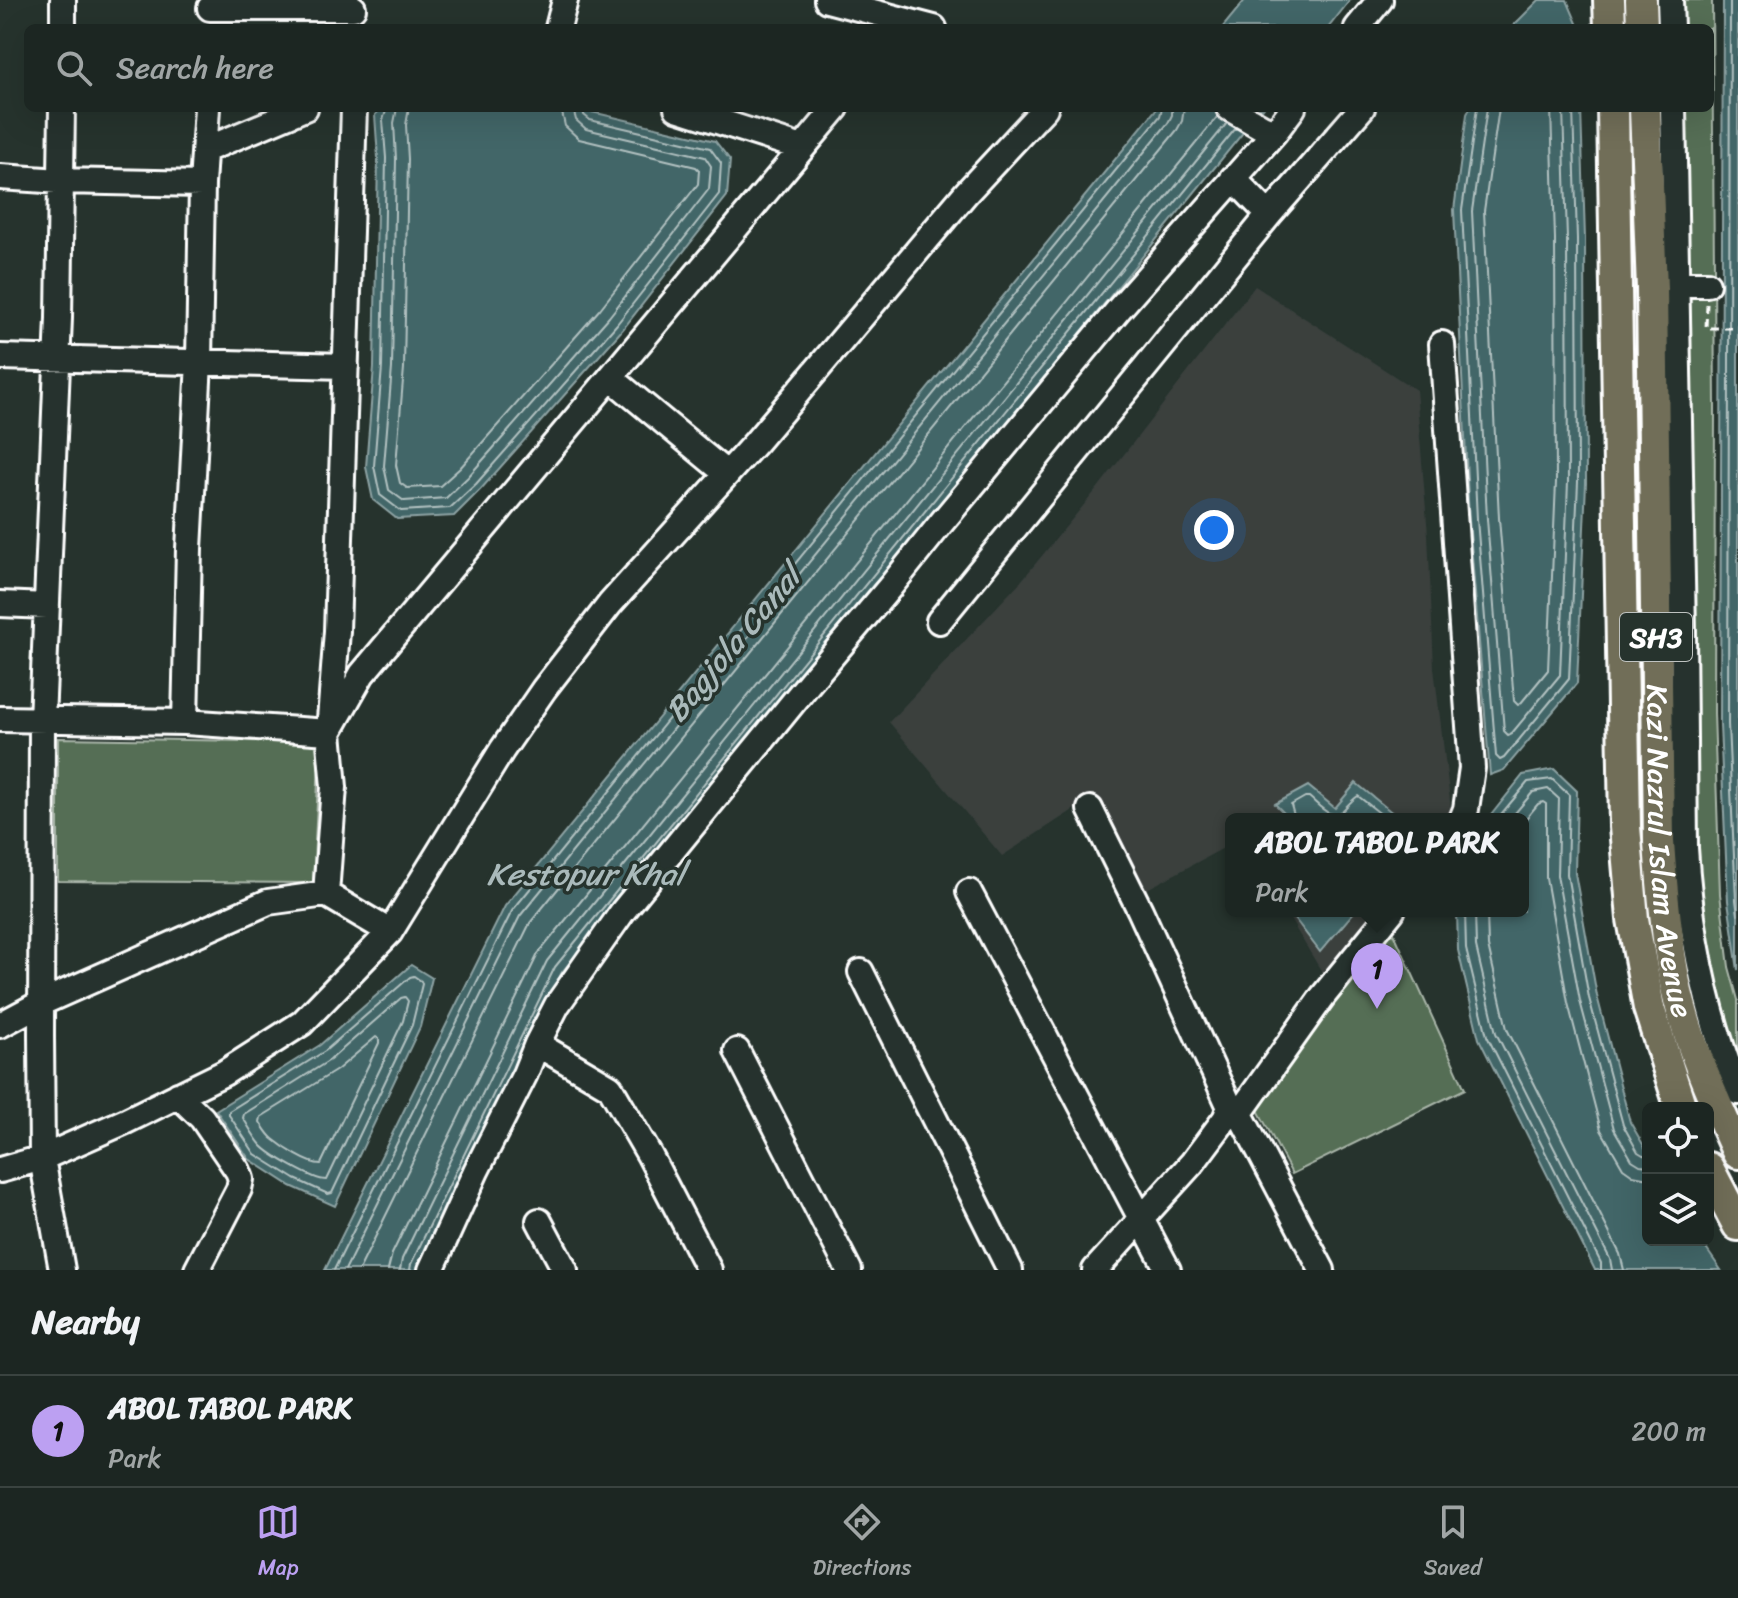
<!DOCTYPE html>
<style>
body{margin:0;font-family:Sriracha,sans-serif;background:#29322f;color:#f1f3f6}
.controls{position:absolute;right:24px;bottom:24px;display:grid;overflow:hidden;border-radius:12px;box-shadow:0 8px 32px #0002}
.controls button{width:72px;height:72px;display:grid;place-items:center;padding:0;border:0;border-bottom:2px solid #3a4340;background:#1c2622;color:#f1f3f6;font:40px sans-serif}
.you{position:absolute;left:1214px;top:530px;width:28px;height:28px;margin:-20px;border:6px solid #fff;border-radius:50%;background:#1a73e8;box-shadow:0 0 0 12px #1a73e833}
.badge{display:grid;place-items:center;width:52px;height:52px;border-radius:50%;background:#bca0f2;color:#111;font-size:26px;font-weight:700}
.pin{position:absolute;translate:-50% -66px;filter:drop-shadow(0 2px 4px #0008)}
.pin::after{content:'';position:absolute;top:42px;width:28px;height:24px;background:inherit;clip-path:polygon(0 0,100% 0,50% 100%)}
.popup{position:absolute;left:1225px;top:813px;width:304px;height:104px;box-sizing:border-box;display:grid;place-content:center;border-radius:12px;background:#1c2622;filter:drop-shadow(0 2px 6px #0005);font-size:26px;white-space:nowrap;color:#a0a5a5}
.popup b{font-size:30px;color:#f1f3f6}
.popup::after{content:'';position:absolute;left:50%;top:100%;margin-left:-16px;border:16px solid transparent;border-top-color:#1c2622}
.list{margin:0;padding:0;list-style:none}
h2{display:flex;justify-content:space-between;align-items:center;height:104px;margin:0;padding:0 32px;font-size:34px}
h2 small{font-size:26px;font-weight:400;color:#a0a5a5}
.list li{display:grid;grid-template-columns:52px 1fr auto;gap:24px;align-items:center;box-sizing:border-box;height:112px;padding:0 32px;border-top:2px solid #3a4340}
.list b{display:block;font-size:30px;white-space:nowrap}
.list p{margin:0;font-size:26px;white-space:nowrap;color:#a0a5a5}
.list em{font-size:26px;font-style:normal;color:#a0a5a5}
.icon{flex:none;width:44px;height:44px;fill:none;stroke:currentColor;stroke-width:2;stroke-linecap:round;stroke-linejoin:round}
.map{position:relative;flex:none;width:1738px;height:1270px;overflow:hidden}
.search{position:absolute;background:#1c2622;box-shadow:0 8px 32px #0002;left:24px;right:24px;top:24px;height:88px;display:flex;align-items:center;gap:20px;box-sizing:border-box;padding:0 28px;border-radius:12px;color:#a0a5a5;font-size:30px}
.sheet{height:216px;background:#1c2622}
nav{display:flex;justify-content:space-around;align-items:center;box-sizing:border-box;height:112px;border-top:2px solid #3a4340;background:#1c2622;font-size:22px;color:#a0a5a5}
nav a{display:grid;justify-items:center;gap:4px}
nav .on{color:#bca0f2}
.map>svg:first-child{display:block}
.built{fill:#3a403e}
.green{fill:#556e54;stroke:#aab6aa;stroke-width:2}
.water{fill:#426667;stroke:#8ea3a4;stroke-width:2}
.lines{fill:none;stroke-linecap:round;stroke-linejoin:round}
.shore{stroke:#b3c2c2;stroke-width:2}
.minor-casing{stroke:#fff;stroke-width:30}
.major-casing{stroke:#fff;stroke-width:36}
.path{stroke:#fff;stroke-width:3;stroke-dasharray:8 6;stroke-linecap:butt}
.minor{stroke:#26332d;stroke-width:24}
.major{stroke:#716e59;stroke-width:30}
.labels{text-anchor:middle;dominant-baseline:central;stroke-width:7;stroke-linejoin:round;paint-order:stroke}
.shield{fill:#26332d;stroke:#bec2c0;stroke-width:2}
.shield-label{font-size:28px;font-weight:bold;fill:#fff}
.street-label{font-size:30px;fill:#fff;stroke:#26332d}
.water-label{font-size:32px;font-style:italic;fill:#aababb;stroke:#26332d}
</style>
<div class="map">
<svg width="1738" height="1270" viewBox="0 0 1738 1270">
<rect width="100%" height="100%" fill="#26332d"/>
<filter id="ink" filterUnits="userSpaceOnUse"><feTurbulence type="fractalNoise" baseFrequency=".0125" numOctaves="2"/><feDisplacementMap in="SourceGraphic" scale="16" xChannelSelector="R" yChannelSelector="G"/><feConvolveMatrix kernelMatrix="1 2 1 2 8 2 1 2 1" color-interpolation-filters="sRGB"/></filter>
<g filter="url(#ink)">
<!-- built -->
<path class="built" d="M 1255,286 L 1416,390 L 1428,534 L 1434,668 L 1452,817 L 1450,819 L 1231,819 L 1231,844 L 1138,894 L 1092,798 L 1002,856 L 889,722 L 1022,580 L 1097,489 Z
M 1285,911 L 1377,911 L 1325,977 Z"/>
<!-- green -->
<path class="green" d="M 1667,0 L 1712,0 L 1715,409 L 1714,713 L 1720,894 L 1729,967 L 1738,1000 L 1738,1111 L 1726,1084 L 1691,938 L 1670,108 L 1710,108 L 1710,28 L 1668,28 Z
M 58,738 L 320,742 L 313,883 L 58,881 Z
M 1392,929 L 1465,1089 L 1292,1174 L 1251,1097 Z"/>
<!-- water -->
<path class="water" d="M 1245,0 L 1350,0 L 1328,28 L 1222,28 Z
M 1539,0 L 1567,0 L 1579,28 L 1511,28 Z
M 1723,0 L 1738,0 L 1738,970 L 1728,901 L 1720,725 Z
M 382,108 L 575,108 L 715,141 L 730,160 L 727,196 L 623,329 L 481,489 L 454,516 L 397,519 L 373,500 L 366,467 L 374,367 L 378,158 L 375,115 Z
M 1157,108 L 1263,108 L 562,972 L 417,1270 L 325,1270 L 505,906 Z
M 1470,108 L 1581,108 L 1585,239 L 1586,483 L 1577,683 L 1504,770 L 1490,775 L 1469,520 L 1454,210 L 1467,114 Z
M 1554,769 L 1577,791 L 1575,873 L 1597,996 L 1630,1122 L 1648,1153 L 1648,1240 L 1700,1240 L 1721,1270 L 1595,1270 L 1479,1039 L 1458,950 L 1457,911 L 1523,911 L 1523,819 L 1488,819 L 1523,775 Z
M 1356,783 L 1400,819 L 1290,819 L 1275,804 L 1308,786 L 1335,808 Z
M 1289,911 L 1355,911 L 1320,952 Z
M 411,965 L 432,978 L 420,1027 L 335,1206 L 291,1186 L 249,1159 L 216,1110 L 320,1045 Z"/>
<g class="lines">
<!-- shore -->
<path class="shore" d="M 1730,0 L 1728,724 L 1736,900 L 1738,915
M 387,108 L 383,120 L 386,158 L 382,367 L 374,466 L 380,495 L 401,511 L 450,508 L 476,484 L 617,324 L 719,194 L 721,163 L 710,148 L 590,120 L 584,115 L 583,108
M 397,108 L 394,123 L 396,159 L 392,368 L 384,466 L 389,490 L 404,501 L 446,498 L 468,477 L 609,317 L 709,189 L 711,166 L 705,157 L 586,129 L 576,120 L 573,108
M 409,108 L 406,125 L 408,159 L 404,368 L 396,465 L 400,483 L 407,488 L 440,486 L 460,468 L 600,309 L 698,184 L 699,170 L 696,167 L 579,139 L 565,126 L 561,108
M 1477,108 L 1462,210 L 1477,519 L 1496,756 L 1500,760 L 1504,758 L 1569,679 L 1578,482 L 1577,239 L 1573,108
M 1487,108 L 1472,211 L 1487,519 L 1504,731 L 1508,735 L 1512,733 L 1560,675 L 1568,482 L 1567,239 L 1563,108
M 1499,108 L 1484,211 L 1499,518 L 1514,701 L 1518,705 L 1521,703 L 1548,670 L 1556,482 L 1555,239 L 1551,108
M 1295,819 L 1291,805 L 1305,797 L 1309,797 C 1319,805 1331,822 1343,810 C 1348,805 1352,800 1358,796 L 1387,819
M 1497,819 L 1528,782 L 1552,779 L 1569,795 L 1567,874 L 1589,998 L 1623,1125 L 1638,1152 L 1643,1155 L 1648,1156
M 1510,819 L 1533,792 L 1548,789 L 1559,799 L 1557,875 L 1580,1001 L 1614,1129 L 1632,1160 L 1640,1165 L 1648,1166
M 1523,822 L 1538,804 L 1543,802 L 1546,804 L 1546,878 L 1568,1003 L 1601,1130 L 1623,1168 L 1633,1175 L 1648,1178
M 1465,911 L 1466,949 L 1487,1036 L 1601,1263 L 1601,1270
M 1475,911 L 1476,947 L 1496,1033 L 1610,1259 L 1612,1270
M 1487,911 L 1488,946 L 1507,1029 L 1620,1254 L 1624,1270
M 414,976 L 421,981 L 422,984 L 412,1025 L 332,1193 L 328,1194 L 295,1179 L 255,1154 L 229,1115 L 229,1111 L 325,1051 L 410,977 Z
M 405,997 L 408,1001 L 403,1021 L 327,1180 C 315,1181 270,1155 261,1145 C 254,1137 249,1127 243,1118 L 244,1114 L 330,1060 L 401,998 Z
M 376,1037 L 379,1039 L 379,1043 L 321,1164 C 308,1164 284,1148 273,1139 C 267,1134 264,1128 260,1122 L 261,1117 L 337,1070 Z
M 334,1270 L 512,911 L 1160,116 L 1162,108
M 345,1270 L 520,916 L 1168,123 L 1172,115 L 1172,108
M 359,1270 L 530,923 L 1177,130 L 1182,121 L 1184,108
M 388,1270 L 392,1254 L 538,954 L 1218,116
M 400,1270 L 402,1259 L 547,961 L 1227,123
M 410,1270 L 411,1264 L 555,967 L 1236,128"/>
<!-- minor casing -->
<g class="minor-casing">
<path id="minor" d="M 827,0 L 934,28
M 1670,0 L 1671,28
M 210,8 L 353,8
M 63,28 L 63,0
M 558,28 L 565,0
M 1357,28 L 1380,0
M 62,108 L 59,318 L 42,720 L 41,1035 L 42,1158 L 62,1270
M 677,108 L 802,148
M 1229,108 L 1262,127 L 1275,132
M 1673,108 L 1683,631 L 1685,848 C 1690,930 1707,1015 1738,1092
M 205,150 L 305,108
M 0,177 L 61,181 L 202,184
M 1233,178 L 1269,215
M 1675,284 L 1707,284
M 1442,344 L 1472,768 L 1466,809 L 1462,819
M 0,357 L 346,366
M 611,378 L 727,474
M 0,604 L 47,606
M 939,621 L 1269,215 L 1362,108
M 0,719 L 185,722 L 329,732 L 362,674 L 836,108
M 185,722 L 189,549 L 199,362 L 202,184 L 207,108
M 1090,809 L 1140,910 L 1230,1107
M 969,892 L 1168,1270
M 326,894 L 334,787 L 329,732 L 337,631 L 354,108
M 861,972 L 1010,1270
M 0,1025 L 41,1003 L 268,902 L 326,894 L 390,932
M 537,1044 L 610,1087 L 650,1156 L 709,1270
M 737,1051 L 849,1270
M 178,1095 L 202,1118 L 238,1171 L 241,1179 L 239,1189 L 197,1270
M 1239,1114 L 1323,996 L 1392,911
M 0,1170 L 42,1158 L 126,1121 L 224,1073 L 302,1023 L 390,932 L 502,750 L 544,689 L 610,604 L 756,442 L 966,193 L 1045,108
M 539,1221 L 565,1270
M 431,1270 L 476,1171 L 525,1074 L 537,1044 L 557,1005 L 623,911 L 809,683 L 890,587 L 942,522 L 1119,309 L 1275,132 L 1293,108
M 1095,1270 L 1193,1162 L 1225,1119 L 1230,1107 L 1241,1116 L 1322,1270"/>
</g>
<!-- major casing -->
<g class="major-casing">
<g id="major">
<path d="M 1609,0 L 1610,28"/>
<path d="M 1641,0 L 1642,28"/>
<path d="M 1613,108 L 1625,827 L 1633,919 L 1649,1008 L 1681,1108"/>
<path id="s1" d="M 1645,108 L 1652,289 L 1659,842 C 1662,887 1666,933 1674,978 C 1686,1039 1712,1096 1738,1153"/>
<path d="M 1708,1168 L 1738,1225"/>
</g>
</g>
<!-- path -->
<path class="path" d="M 1707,304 L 1706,328 L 1738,328"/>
<!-- minor -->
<use href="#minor" class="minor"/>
<!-- major -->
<use href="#major" class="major"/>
</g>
</g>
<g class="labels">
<!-- shield labels -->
<rect class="shield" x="1620" y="613" width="72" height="48" rx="6"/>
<g class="shield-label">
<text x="1656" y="637">SH3</text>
</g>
<!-- street labels -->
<g class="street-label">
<text stroke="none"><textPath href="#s1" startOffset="744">Kazi Nazrul Islam Avenue</textPath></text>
</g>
<!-- water labels -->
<g class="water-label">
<text transform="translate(733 644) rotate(-50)">Bagjola Canal</text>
<text x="586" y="874">Kestopur Khal</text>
</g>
</g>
</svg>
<div class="controls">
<button><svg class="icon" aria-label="locate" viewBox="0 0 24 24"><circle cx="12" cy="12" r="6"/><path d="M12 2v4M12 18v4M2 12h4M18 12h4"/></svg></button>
<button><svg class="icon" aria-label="layers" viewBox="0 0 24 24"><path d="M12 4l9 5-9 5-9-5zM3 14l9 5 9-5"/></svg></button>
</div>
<div class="you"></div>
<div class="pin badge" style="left:1377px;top:1009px">1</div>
<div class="popup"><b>ABOL TABOL PARK</b>Park</div>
<div class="search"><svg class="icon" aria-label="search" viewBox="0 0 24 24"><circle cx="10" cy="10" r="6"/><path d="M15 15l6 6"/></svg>Search here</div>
</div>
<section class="sheet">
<h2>Nearby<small></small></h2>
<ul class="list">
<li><span class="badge">1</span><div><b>ABOL TABOL PARK</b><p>Park</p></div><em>200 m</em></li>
</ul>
</section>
<nav>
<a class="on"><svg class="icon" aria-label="map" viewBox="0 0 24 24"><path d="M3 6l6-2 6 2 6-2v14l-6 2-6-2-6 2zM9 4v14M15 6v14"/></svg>Map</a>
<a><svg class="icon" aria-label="directions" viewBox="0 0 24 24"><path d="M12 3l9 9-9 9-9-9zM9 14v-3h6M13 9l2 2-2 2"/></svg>Directions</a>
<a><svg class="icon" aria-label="saved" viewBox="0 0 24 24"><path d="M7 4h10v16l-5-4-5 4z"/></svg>Saved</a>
</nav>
